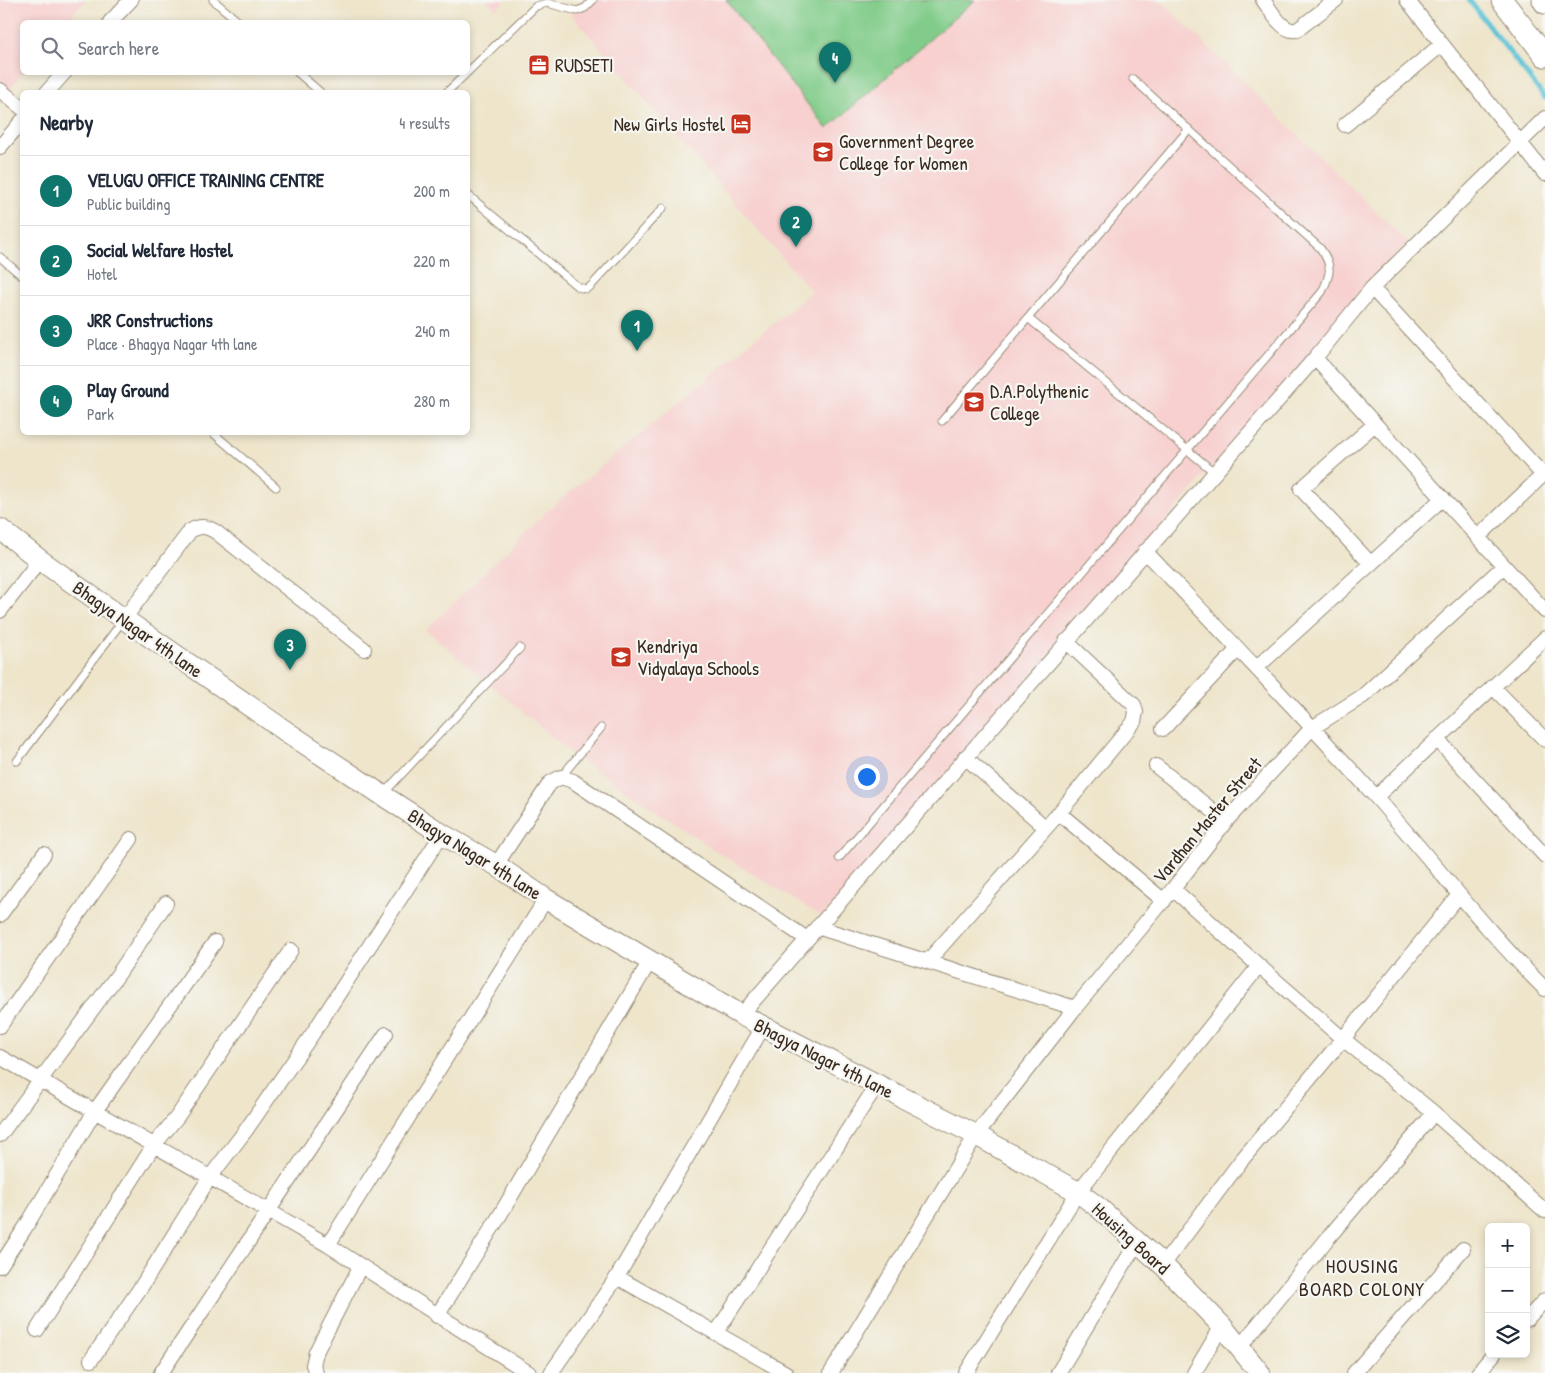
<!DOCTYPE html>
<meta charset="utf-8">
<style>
body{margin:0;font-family:"Patrick Hand",sans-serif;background:#f2f2f3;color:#1f2937}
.controls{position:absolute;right:15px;bottom:15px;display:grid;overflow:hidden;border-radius:8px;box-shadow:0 2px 8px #0003}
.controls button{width:45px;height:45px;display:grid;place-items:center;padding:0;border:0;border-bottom:1px solid #e0e1e3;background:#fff;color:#1f2937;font:25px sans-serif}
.you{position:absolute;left:866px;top:776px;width:18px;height:18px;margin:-12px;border:4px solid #fff;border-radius:50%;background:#1a73e8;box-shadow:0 0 0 8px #1a73e833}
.badge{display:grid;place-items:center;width:32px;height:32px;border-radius:50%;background:#0f766e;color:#fff;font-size:16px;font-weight:700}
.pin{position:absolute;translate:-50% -41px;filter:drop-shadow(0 1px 2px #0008)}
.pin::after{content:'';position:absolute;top:26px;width:18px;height:15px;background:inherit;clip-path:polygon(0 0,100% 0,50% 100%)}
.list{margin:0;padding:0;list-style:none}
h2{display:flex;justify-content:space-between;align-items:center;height:65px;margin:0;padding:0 20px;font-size:21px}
h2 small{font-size:16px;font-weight:400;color:#747a83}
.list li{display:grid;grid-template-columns:32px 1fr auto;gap:15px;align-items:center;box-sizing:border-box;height:70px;padding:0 20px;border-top:1px solid #e0e1e3}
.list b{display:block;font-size:19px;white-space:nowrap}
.list p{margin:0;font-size:16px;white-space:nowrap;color:#747a83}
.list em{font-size:16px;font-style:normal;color:#747a83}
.icon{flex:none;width:28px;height:28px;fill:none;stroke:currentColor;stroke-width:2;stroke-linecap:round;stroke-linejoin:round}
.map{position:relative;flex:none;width:1545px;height:1373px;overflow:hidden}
.search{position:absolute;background:#fff;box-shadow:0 2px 8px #0003;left:20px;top:20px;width:450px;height:55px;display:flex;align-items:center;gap:12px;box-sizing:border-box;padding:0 18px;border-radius:8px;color:#747a83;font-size:19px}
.panel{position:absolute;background:#fff;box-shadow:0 2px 8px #0003;left:20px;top:90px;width:450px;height:345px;border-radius:8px}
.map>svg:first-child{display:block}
.built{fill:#f7d0cf}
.green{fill:#81cc8a;stroke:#5e7b54}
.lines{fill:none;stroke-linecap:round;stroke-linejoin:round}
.stream{stroke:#5ac3d6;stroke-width:5}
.service-casing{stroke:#948874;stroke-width:9}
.minor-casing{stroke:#948874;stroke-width:16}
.secondary-casing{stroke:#948874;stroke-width:22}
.primary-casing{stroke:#948874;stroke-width:23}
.service{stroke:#fff;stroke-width:7}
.minor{stroke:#fff;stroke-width:14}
.secondary{stroke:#fff;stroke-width:20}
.primary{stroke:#fff;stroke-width:21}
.labels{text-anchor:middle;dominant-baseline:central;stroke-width:4.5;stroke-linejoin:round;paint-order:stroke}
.poi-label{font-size:19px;fill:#3b2a1e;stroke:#f6f6f2;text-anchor:start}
.street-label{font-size:19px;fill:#3b2a1e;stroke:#f6f6f2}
.neighbourhood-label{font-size:20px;letter-spacing:1px;fill:#3b2a1e;stroke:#f6f6f2}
</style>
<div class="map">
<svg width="1545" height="1373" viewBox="0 0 1545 1373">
<rect width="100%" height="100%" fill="#f6f6f2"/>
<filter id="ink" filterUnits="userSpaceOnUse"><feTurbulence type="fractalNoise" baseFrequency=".02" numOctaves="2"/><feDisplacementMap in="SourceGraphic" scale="10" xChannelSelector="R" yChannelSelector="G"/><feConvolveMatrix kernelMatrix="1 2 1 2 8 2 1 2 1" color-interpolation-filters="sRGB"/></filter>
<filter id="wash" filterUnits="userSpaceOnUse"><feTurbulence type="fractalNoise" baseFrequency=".0096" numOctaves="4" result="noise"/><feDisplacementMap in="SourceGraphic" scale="20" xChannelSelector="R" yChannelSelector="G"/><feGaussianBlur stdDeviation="1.12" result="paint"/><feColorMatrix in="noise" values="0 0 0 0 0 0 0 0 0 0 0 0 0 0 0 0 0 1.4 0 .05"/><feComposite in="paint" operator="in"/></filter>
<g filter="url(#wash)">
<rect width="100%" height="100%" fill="#eee5cb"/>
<!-- built -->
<path class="built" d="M 0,0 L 86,0 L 66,22 L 22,22 L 23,73 L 0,100 Z
M 486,0 L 506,0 L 496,9 Z
M 582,0 L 1160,0 L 1407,242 L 822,917 L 713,849 L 572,754 L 426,630 L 546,512 L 812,292 L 569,12 Z"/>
<!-- green -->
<path class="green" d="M 726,0 L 975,0 L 827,129 Z"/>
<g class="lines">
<!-- stream -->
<path class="stream" d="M 1469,0 L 1545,98"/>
</g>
</g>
<g filter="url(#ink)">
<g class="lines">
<!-- service casing -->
<g class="service-casing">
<path id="service" d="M 213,0 L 239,22
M 297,72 L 320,92
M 447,92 L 536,6 L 547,3 L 577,11 L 585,8 L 593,0
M 468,195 L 578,287 L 586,289 L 591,286 L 663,208
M 0,257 L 22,276
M 1028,318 L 1214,472
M 942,421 L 1028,318 L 1189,129
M 212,432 L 276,487
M 17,761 L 124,619
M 561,777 L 601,728
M 384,793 L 520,648
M 839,858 L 1322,292 C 1331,273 1333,266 1320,248 L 1133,79"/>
</g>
<!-- minor casing -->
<g class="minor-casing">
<path id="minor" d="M 1263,0 C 1271,10 1282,33 1297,30 L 1336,0
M 1407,0 L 1545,174
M 110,22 L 131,0
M 0,90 L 22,108
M 47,92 L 65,72
M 1345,125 L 1441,45
M 0,147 L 22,121
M 1372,288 L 1543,475
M 1315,358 L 1545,611
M 1478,537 L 1545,473
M 1145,551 C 1222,632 1300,713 1375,796 C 1432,860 1484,929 1545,989
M 1371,564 L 1301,489 L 1375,424
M 0,611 L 40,560
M 124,619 L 190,531 C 200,525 206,526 216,532 L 364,649
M 1256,668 L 1443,498
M 1493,687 L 1545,740
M 1163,729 L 1238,649
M 1437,739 L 1545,856
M 965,757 L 1046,828
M 1156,766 L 1226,821
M 1376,797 L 1545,638
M 1059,813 L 1164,901
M 496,865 L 550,783 L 561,777 L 573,781 L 807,939
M 1173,889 L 1259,966 L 1343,1039 L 1434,1113 L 1545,1211
M 0,915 L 44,854
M 817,927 L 1075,1008
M 928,961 L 1059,813 L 1134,722 L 1136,712 L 1134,705 L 1066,641
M 741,1015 L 1315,358 L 1372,288 L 1545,118
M 0,1026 L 131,839
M 0,1057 L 328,1245 L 529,1373
M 0,1135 L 119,973 L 166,903
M 328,1245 L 546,899
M 1163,1265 L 1240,1162 L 1343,1039 L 1459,895
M 0,1266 L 25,1228 L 95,1111 L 215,942
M 617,1277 L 786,1373
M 437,1316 L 497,1220 L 650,961
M 1526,1320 L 1545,1300
M 37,1330 L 154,1145 L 177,1117 L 291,950
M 716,1333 L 877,1085
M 1239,1348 L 1328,1238 L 1434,1113
M 91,1360 L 143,1284 L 210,1177 L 246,1130 L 313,1033 L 442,834
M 161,1373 L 386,1034
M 316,1373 L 313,1365 L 316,1352 L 360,1267
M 551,1373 L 617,1277 L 763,1027
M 831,1373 L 976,1135 L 1075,1008 L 1173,889 L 1226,821 L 1312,728 L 1363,696 L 1504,566
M 966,1373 L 1078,1192 L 1259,966
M 1058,1373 L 1138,1241
M 1194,1373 L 1222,1326
M 1354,1373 L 1463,1249
M 1478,1373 L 1494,1354"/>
</g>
<!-- secondary casing -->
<g class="secondary-casing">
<path id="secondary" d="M 0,529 L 40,560 L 124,619 L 284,730 L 382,795 L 442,834 L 496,865 L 546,899 L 741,1015 L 976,1135 L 1078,1192 L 1099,1208 L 1163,1265 L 1222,1326 L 1260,1373"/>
</g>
<!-- primary casing -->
<g class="primary-casing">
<path id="primary" d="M 1502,0 L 1545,56
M 1543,0 L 1545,3"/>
</g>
<!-- service -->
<use href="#service" class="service"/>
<!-- minor -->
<use href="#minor" class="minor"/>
<!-- secondary -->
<use href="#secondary" class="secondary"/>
<!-- primary -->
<use href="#primary" class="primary"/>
</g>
</g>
<!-- icons -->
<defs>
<g id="office-square" transform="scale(1.125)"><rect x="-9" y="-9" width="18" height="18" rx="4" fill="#c8321e" stroke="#f6f6f2"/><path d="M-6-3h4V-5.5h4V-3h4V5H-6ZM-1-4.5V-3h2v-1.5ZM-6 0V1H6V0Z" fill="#fff"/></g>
<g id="hotel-square" transform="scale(1.125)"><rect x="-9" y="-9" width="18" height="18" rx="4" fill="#c8321e" stroke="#f6f6f2"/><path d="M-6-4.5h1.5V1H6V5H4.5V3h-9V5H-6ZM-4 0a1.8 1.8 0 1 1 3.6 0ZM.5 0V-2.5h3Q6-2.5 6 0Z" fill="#fff"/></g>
<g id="university-square" transform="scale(1.125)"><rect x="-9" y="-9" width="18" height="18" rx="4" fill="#c8321e" stroke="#f6f6f2"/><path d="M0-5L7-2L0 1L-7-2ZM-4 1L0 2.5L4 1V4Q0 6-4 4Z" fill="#fff"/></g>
<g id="school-square" transform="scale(1.125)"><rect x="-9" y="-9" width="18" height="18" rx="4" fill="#c8321e" stroke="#f6f6f2"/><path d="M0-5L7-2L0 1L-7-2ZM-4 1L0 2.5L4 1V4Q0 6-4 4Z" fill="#fff"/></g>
</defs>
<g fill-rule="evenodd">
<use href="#office-square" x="539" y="65"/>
<use href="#hotel-square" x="741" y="124"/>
<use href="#university-square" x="823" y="152"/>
<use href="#university-square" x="974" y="402"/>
<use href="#school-square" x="621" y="657"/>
</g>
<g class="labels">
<!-- poi labels -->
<g class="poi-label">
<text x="555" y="65">RUDSETI</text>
<text x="725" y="124" text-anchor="end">New Girls Hostel</text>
<text x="839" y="141">Government Degree<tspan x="839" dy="22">College for Women</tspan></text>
<text x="990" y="391">D.A.Polythenic<tspan x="990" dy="22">College</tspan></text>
<text x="637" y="646">Kendriya<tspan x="637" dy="22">Vidyalaya Schools</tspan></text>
</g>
<!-- street labels -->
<g class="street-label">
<text transform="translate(138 629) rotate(35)">Bhagya Nagar 4th lane</text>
<text transform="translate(1207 820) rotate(-50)">Vardhan Master Street</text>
<text transform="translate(475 854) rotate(32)">Bhagya Nagar 4th lane</text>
<text transform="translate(824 1058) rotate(27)">Bhagya Nagar 4th lane</text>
<text transform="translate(1131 1238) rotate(42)">Housing Board</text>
</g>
<!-- neighbourhood labels -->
<g class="neighbourhood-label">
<text x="1362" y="1265">HOUSING<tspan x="1362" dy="23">BOARD COLONY</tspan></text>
</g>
</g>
</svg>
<div class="controls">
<button>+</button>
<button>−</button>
<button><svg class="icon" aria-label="layers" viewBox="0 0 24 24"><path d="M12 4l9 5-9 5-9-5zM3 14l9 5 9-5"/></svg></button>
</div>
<div class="you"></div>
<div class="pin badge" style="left:637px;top:351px">1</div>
<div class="pin badge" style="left:796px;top:247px">2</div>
<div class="pin badge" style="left:290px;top:670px">3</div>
<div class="pin badge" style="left:835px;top:83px">4</div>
<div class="search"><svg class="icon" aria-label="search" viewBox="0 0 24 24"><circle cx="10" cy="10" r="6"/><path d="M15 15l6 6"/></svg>Search here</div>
<section class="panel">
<h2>Nearby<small>4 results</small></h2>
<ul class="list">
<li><span class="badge">1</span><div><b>VELUGU OFFICE TRAINING CENTRE</b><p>Public building</p></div><em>200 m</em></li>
<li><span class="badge">2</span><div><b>Social Welfare Hostel</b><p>Hotel</p></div><em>220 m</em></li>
<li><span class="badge">3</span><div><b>JRR Constructions</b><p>Place · Bhagya Nagar 4th lane</p></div><em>240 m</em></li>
<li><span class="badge">4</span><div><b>Play Ground</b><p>Park</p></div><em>280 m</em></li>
</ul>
</section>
</div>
